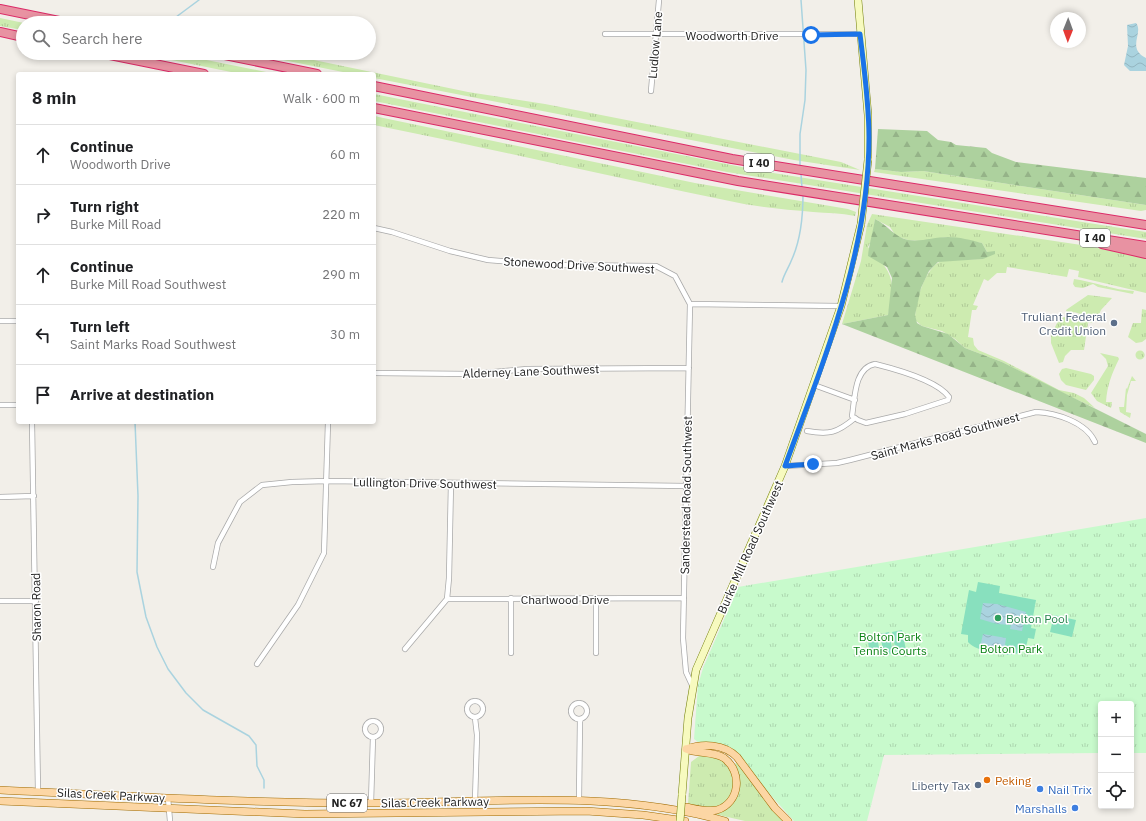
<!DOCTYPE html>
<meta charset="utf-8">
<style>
body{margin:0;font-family:"IBM Plex Sans",sans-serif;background:#f6f6f6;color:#202124}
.controls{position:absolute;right:12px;bottom:12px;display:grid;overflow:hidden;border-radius:4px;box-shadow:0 2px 6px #0003}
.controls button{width:36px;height:36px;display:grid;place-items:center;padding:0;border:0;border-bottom:1px solid #e0e0e0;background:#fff;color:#202124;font:20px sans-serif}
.compass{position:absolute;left:1050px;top:12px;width:36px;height:36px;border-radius:50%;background:#fff;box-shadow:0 2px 6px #0003;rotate:181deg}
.stop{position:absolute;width:12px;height:12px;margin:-9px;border:3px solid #1a73e8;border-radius:50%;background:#fff}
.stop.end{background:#1a73e8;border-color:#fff;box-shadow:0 1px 4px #0008}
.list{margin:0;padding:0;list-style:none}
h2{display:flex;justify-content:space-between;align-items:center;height:52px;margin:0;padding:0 16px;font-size:17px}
h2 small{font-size:13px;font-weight:400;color:#757577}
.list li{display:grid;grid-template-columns:26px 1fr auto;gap:12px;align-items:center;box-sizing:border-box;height:60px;padding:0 16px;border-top:1px solid #e0e0e0}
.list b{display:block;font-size:15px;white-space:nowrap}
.list p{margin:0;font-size:13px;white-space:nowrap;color:#757577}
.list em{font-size:13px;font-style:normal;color:#757577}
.icon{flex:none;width:22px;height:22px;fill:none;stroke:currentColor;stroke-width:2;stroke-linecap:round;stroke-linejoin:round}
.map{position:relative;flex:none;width:1146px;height:821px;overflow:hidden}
.search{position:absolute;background:#fff;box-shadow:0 2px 6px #0003;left:16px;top:16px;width:360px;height:44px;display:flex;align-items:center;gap:10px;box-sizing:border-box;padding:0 14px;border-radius:22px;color:#757577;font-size:15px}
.panel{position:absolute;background:#fff;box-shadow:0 2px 6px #0003;left:16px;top:72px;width:360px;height:352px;border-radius:4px}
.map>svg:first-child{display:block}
.grass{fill:url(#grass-tufts)}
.forest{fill:url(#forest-firs)}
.park{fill:url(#park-tufts)}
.pitch{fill:#88e0be}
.water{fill:url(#water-waves)}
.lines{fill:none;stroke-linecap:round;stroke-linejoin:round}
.stream{stroke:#aad3df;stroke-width:1.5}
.street-casing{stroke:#a9a9a9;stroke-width:6}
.secondary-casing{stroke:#707d05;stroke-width:8}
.primary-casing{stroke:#a06b00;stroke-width:8}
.highway-casing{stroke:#dc2a67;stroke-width:10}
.street{stroke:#fff;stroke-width:4.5}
.secondary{stroke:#f7fabf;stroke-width:7}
.primary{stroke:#fcd6a4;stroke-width:7}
.highway{stroke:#e892a2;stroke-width:8}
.secondary-bridge-casing{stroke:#707d05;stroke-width:8;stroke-linecap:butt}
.secondary-bridge{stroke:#f7fabf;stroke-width:7}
.route{stroke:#1a73e8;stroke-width:5}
.service-dot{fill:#5c6f8a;stroke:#fff;stroke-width:1.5}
.leisure-dot{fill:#2e9e5b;stroke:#fff;stroke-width:1.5}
.food-dot{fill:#e8710a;stroke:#fff;stroke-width:1.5}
.shop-dot{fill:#3f7fe0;stroke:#fff;stroke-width:1.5}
.labels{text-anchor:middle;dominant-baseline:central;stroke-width:3;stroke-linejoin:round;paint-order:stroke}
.shield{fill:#fff;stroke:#646464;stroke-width:1}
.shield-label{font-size:11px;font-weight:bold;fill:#222}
.street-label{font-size:12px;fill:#222;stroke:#fff}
.service-label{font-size:12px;fill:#4e5e75;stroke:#fff;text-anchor:end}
.leisure-label{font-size:12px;fill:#27864d;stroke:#fff;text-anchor:start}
.park-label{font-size:12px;fill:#0c8416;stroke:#fff}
.food-label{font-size:12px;fill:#c56008;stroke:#fff;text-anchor:start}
.shop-label{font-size:12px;fill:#366cbe;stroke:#fff;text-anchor:start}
</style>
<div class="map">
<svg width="1146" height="821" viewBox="0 0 1146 821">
<defs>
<pattern id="grass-tufts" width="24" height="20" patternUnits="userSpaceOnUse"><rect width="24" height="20" fill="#cdebb0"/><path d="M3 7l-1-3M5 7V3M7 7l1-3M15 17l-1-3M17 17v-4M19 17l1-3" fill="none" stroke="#b0c997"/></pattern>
<pattern id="forest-firs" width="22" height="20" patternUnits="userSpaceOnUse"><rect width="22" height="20" fill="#add19e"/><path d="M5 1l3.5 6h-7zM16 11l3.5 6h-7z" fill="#95b388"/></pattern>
<pattern id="park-tufts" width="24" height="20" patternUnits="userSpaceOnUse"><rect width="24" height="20" fill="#c8facc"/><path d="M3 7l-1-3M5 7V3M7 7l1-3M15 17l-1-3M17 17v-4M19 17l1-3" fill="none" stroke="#acd6af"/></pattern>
<pattern id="water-waves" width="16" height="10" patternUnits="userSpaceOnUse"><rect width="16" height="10" fill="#aad3df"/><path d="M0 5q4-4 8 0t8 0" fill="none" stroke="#92b5bf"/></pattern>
</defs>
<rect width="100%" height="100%" fill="#f2efe9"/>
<!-- grass -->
<path class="grass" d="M 0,18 L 24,23 L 23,30 L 0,26 Z
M 137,53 L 172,53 L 276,74 L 241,74 Z
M 248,53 L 280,53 L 468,92 L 545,104 L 841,162 L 860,170 L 794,160 L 374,78 L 374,74 L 353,74 Z
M 374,94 L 767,172 L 1146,232 L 1146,239 L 727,172 L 374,101 Z
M 374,116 L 695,183 L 848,209 L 856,212 L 855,216 C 841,213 827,213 813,212 C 790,210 767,208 744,204 C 620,179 498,150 374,125 Z
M 875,169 L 901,172 L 923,171 L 1146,205 L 1146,210 L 1141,211 L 874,172 Z
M 872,214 L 1088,246 L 1146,258 L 1146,293 L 1078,277 L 1079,271 L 1069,269 L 1067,277 L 1007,267 L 1006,273 L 997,273 L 988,281 L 984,279 L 973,305 L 978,306 L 976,310 L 972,310 L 968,337 L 973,338 L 974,345 L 978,350 L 1004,361 L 1059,390 L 1074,393 L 1084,398 L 1095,408 L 1052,388 L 1002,362 L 965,348 L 955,339 L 942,331 L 922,326 L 915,320 C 915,302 925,265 944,260 L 983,259 L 987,252 L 982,243 L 947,237 L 922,241 L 908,240 L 896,236 L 890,227 L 875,219 L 873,237 L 868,247 C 892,272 897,280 888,315 L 842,324 L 861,261 L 867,225 Z
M 1074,279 C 1094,282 1114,290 1134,291 L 1133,294 L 1098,287 L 1093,284 L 1083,288 L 1075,287 L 1073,284 Z
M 1088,295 L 1112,298 L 1101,310 L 1097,319 L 1087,319 C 1080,314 1077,311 1067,313 L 1066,310 Z
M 1142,309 L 1146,310 L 1146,339 L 1142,342 L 1136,343 L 1128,337 L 1133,323 L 1141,323 Z
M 1073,314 L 1078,314 L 1086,321 L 1094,320 L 1094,322 L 1088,323 L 1084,350 L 1071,350 L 1065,356 L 1063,362 L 1059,363 L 1051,343 L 1051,331 L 1053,331 L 1059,319 Z
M1135.5 355a4.5 4.5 0 1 1 9 0a4.5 4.5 0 1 1-9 0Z
M 1100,353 L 1118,357 L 1119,359 C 1112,373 1107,386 1106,402 L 1112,402 L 1111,408 L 1097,401 L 1091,393 L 1108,366 L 1106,359 Z
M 1066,368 L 1091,374 L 1094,376 L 1094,380 L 1086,390 L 1066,385 L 1061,380 L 1059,374 L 1062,369 Z
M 1132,376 L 1136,381 L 1131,381 L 1127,395 L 1126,412 L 1131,413 L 1130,418 L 1120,412 L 1119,407 L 1124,407 L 1126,388 L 1127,389 Z
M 699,756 C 706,756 714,756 720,759 C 741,771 736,805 712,808 C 704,810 695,806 688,804 L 691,762 Z
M 737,762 L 768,804 L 783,821 L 745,821 L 710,813 L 733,803 L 734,765 Z"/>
<!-- forest -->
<path class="forest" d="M 878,129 L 927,131 L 938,140 L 951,142 L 956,145 L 986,148 L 992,153 L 1016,162 L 1146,178 L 1146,205 L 923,171 L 901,172 L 875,169 Z
M 875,219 C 888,225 894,237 908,240 C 922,242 934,237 948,237 C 959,237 971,240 982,243 L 987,252 L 995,251 L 995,254 L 983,259 L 938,262 L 929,271 L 921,288 L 915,315 L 917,323 L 922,326 L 948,334 L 965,348 L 1002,362 L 1146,434 L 1146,443 L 842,324 L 888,315 L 892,278 L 887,267 L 868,256 C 869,244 873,232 875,219 Z"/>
<!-- park -->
<path class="park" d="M 1146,518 L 1146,753 L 1131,753 L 1131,704 L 1101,704 L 1101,753 L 884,755 L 867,821 L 794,821 L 767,791 L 737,753 L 725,746 L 698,742 L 694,739 L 698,685 L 703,668 L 738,587 Z"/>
<!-- pitch -->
<path class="pitch" d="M 978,582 L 1000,586 L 999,593 L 1036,600 L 1031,628 L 1036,629 L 1034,639 L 1028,638 C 1027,645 1025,650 1018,653 C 1008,658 975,651 968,642 L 968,635 L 961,634 L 969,590 L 976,592 Z
M 1054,615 L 1076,620 L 1072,637 L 1050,632 Z
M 902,630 L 906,650 L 896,652 L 892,632 Z
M 889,632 L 893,653 L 884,655 L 880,634 Z
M 877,635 L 880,655 L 871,657 L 867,636 Z"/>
<!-- water -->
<path class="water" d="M 1136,23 C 1144,33 1126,48 1146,58 L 1146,71 L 1130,71 L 1124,65 L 1128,46 L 1127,25 Z
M 983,603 L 997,604 L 1026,612 L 1022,631 L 1010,629 L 1011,625 L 997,624 L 980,619 Z
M 983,634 L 1006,638 L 1004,652 L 980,647 Z"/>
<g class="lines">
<!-- stream -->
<path class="stream" d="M 168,23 L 199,0
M 800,166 L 800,134 L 805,100 L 806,70 L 801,0
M 801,174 L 802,188
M 782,282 C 784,274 789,267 792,259 C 801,239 803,215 803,194
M 135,422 L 138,496 L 137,572 L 146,617 L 157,647 L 168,669 L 186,693 L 203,710 L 249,736 L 256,745 L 257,766 L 264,780 L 264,788"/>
<!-- street casing -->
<g class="street-casing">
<path id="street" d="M 605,34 L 860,34
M 651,91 L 659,0
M 374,228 L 392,232 L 450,251 L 488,260 L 552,265 L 656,266 L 675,276 L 690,304 L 841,306
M 690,304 L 683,638 L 686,672 L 692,685
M 0,321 L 18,321
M 875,364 C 895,369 937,380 949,397 L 948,400 L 905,414 L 866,423 L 858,420 L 852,416 C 855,398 854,368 875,364 Z
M 374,373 L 472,374 L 527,369 L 689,368
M 814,385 L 855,400
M 0,405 L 18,405
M 32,422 L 38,792
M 807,431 C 829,435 837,433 855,418
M 785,466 L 837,463 L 850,460 L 1036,412 C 1056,413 1086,422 1095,442
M 0,497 L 34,496
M 213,567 L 218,543 L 240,502 L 262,485 L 292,482 L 327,481 L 687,486
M 447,599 L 684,598
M 596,599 L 596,653
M 0,601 L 36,601
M 405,649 L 447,599 L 449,578 L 451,483
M 511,653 L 511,598
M 257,664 L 298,605 L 324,553 L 328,422
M467 709a8 8 0 1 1 16 0a8 8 0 1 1-16 0Z
M571 711a8 8 0 1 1 16 0a8 8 0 1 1-16 0Z
M365 729a8 8 0 1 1 16 0a8 8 0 1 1-16 0Z
M 168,798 L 170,821
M 579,800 L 580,719
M 475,801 L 477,735 L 475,718
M 371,803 L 373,737"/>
</g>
<!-- secondary casing -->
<g class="secondary-casing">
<path id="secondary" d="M 858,0 L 868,115 L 868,160
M 682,795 L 688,718 L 696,670 L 785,466 L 841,306 L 861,224"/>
</g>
<!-- primary casing -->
<g class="primary-casing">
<path id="primary" d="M 686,749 C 698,754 713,751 724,758 C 743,772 740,803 717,810 C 707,812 696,809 686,807
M 686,749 C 703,743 724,744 737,757 L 775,808 L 788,821
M 0,790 C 124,796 248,803 372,803 C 490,803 610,789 725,821
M 0,801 L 305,814 L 586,811 L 643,815 L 685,821"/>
</g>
<!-- highway casing -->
<g class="highway-casing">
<path id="highway" d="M 0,9 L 69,23
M 0,32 L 23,37
M 100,53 L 204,74
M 215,53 L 317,74
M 374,86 L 732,159 L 1146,225
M 374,108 L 738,181 L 1146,246
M 1102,244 L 1146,254"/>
</g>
<!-- street -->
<use href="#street" class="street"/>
<!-- secondary -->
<use href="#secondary" class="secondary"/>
<!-- primary -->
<use href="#primary" class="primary"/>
<!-- highway -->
<use href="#highway" class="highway"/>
<!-- secondary-bridge casing -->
<g class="secondary-bridge-casing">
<path id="secondary-bridge" d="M 861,224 L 868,160
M 680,821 L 682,795"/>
</g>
<!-- secondary-bridge -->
<use href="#secondary-bridge" class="secondary-bridge"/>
</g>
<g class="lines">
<!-- route -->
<path class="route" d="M 811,35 L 860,34 C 864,68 869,103 869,137 C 869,252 824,360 785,466 L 813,464"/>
</g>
<!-- markers -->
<g class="service-dot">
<circle cx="1114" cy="323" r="4"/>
<circle cx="978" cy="785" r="4"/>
</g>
<circle class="leisure-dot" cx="998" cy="618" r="4"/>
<circle class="food-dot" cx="987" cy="780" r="4"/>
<g class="shop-dot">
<circle cx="1040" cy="789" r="4"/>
<circle cx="1075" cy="808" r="4"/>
</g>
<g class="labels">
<!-- shield labels -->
<g class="shield">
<rect x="744" y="154" width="30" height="18" rx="3"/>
<rect x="1080" y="229" width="30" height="18" rx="3"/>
<rect x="327" y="794" width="40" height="18" rx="3"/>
</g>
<g class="shield-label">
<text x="759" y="163">I 40</text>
<text x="1095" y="238">I 40</text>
<text x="347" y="803">NC 67</text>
</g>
<!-- street labels -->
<g class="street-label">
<text x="732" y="35">Woodworth Drive</text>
<text transform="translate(655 45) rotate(-85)">Ludlow Lane</text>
<text transform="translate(579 265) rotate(3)">Stonewood Drive Southwest</text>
<text transform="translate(531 371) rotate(-2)">Alderney Lane Southwest</text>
<text transform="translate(945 436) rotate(-15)">Saint Marks Road Southwest</text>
<text transform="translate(425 483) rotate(1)">Lullington Drive Southwest</text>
<text transform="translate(686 495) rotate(-89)">Sanderstead Road Southwest</text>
<text transform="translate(750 547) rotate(-66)">Burke Mill Road Southwest</text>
<text x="565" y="599">Charlwood Drive</text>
<text transform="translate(36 607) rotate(-91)">Sharon Road</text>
<text transform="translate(111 795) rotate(3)">Silas Creek Parkway</text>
<text transform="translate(435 802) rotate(-1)">Silas Creek Parkway</text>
</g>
<!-- service labels -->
<g class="service-label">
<text x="1106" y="316">Truliant Federal<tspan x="1106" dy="14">Credit Union</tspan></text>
<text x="970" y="785">Liberty Tax</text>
</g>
<!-- leisure labels -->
<g class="leisure-label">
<text x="1006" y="618">Bolton Pool</text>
</g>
<!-- park labels -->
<g class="park-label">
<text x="890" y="636">Bolton Park<tspan x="890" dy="14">Tennis Courts</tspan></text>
<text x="1011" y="648">Bolton Park</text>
</g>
<!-- food labels -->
<g class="food-label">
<text x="995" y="780">Peking</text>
</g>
<!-- shop labels -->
<g class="shop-label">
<text x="1048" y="789">Nail Trix</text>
<text x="1067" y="808" text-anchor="end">Marshalls</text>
</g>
</g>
</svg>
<div class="controls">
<button>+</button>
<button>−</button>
<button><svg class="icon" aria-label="locate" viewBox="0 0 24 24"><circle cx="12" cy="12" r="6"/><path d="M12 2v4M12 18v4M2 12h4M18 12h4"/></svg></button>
</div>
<svg class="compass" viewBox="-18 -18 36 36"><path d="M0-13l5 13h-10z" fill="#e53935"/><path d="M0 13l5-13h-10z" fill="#757577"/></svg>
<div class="stop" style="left:811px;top:35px"></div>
<div class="stop end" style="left:813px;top:464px"></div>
<div class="search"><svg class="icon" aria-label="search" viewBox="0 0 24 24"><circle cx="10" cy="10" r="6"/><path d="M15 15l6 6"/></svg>Search here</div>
<section class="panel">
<h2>8 min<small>Walk · 600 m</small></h2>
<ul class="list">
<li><svg class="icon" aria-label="ahead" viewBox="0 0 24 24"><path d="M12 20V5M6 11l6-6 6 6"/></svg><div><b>Continue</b><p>Woodworth Drive</p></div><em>60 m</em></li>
<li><svg class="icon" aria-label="right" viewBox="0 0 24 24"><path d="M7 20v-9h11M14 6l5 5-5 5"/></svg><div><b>Turn right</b><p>Burke Mill Road</p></div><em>220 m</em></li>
<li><svg class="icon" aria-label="ahead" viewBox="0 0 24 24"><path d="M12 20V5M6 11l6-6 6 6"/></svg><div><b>Continue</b><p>Burke Mill Road Southwest</p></div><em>290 m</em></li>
<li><svg class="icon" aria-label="left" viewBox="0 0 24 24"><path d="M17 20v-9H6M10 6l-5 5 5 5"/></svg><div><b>Turn left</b><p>Saint Marks Road Southwest</p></div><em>30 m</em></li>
<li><svg class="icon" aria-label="arrive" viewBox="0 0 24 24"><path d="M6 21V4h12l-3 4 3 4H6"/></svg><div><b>Arrive at destination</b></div></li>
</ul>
</section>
</div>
